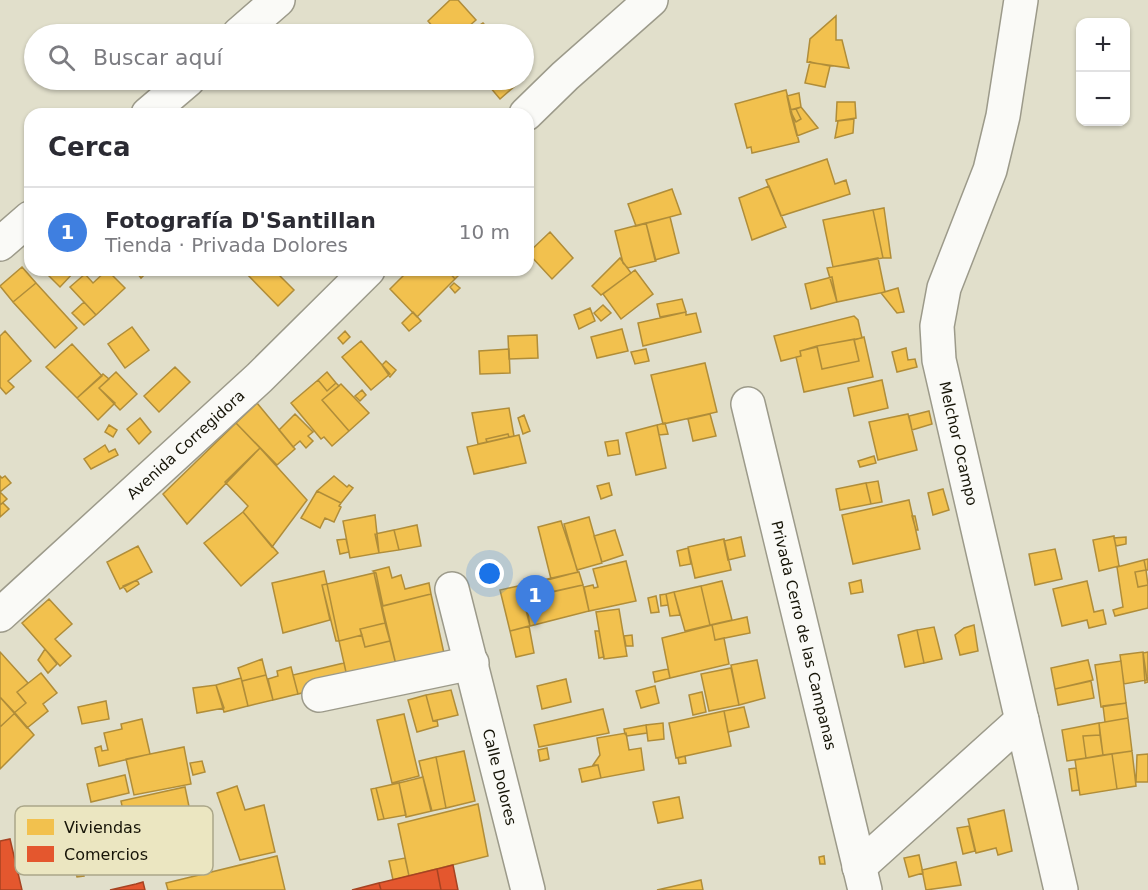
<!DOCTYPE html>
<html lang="es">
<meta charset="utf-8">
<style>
body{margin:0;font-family:"DejaVu Sans",sans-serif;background:#f2f2f3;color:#2b2b33}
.controls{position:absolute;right:18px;top:18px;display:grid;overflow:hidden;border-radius:12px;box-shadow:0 2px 4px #0004}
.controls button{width:54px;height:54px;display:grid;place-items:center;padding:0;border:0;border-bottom:2px solid #e1e1e2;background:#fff;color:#2b2b33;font:30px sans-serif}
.you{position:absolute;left:490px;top:574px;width:21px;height:21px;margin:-15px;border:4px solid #fff;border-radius:50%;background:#1a73e8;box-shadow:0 0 0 9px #1a73e833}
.badge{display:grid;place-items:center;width:39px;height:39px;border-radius:50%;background:#5d5b4c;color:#fff;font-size:20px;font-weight:700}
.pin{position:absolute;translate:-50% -50px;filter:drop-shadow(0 2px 3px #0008)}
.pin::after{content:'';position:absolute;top:32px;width:21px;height:18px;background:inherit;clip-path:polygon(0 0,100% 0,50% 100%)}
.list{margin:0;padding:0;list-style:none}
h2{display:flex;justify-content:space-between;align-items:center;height:78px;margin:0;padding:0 24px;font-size:26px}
h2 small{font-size:20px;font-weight:400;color:#7c7c81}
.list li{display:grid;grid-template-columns:39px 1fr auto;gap:18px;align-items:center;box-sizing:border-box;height:90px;padding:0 24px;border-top:2px solid #e1e1e2}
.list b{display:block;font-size:22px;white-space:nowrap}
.list p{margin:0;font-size:20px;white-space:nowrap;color:#7c7c81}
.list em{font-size:20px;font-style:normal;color:#7c7c81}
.icon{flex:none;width:33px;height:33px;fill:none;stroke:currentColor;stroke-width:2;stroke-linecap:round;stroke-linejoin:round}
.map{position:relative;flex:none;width:1148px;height:890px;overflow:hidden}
.search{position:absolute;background:#fff;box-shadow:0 2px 4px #0004;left:24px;top:24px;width:510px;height:66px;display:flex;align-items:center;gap:15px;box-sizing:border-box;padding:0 21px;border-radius:33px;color:#7c7c81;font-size:22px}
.panel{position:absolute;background:#fff;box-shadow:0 2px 4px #0004;left:24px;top:108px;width:510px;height:168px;border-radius:18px}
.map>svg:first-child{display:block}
.homes{fill:#f2c14e;stroke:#b08d39;stroke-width:1.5}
.shops{fill:#e4572e;stroke:#a64322;stroke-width:1.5}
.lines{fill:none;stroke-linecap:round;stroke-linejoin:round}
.minor-casing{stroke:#9c9a8a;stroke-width:36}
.minor{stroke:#fafaf7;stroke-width:33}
.labels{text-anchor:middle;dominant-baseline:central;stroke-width:6;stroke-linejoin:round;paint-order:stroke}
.street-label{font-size:15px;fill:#161407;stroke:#ebe6c1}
.key{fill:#ebe6c1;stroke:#aba789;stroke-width:1.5}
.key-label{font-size:16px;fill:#161407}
</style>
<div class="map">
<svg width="1148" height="890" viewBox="0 0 1148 890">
<rect width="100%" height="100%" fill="#e1dfcb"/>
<!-- homes -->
<path class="homes" d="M 450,0 L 458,0 L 476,20 L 460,34 L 439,34 L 428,21 Z
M 836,16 L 836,40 L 842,40 L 849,68 L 807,62 L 810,39 Z
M 483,23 L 493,34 L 488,34 L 480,25 Z
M 359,27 L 367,34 L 352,34 Z
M 810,62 L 830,66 L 825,87 L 805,83 Z
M 345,80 L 360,80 L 352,87 Z
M 484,80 L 522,80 L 500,99 Z
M 786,90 L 799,142 L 752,153 L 751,147 L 747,148 L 735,104 Z
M 799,93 L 801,107 L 790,110 L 787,96 Z
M 837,102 L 855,102 L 856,118 L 836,121 Z
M 801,107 L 818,128 L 797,136 L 790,111 L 796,122 L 801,119 L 796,109 Z
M 796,109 L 801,119 L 796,122 L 790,110 Z
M 854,119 L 853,133 L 835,138 L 838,121 Z
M 827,159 L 835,184 L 846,180 L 850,194 L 781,216 L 766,180 Z
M 769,186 L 786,227 L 752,240 L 739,198 Z
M 672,189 L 681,214 L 636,226 L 628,204 Z
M 884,208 L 891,258 L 883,258 L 873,210 Z
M 873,210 L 883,258 L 833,267 L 823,220 Z
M 670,217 L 679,253 L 655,260 L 646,223 Z
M 646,223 L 656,261 L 628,268 L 623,263 L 615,231 Z
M 550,232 L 573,258 L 552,279 L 528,253 Z
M 620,258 L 631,273 L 601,295 L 592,286 Z
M 878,258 L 885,292 L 837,302 L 827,268 Z
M 22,267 L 36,283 L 13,302 L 0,286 Z
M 43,270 L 74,270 L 75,271 L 60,287 Z
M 107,270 L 125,288 L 96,315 L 70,287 L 85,274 L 93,283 Z
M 135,270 L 147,270 L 148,271 L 141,278 Z
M 243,270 L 274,270 L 294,290 L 278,306 Z
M 409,270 L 447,270 L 455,279 L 417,317 L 390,289 Z
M 447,270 L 464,270 L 455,279 Z
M 635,270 L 653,294 L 621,319 L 603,294 Z
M 832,277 L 837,302 L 811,309 L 805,284 Z
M 36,283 L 77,328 L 55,348 L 13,302 Z
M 454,283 L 460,288 L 455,293 L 450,287 Z
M 898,288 L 904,312 L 897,313 L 881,293 Z
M 682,299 L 686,312 L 660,317 L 657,304 Z
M 84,302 L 96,315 L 84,325 L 72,313 Z
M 603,305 L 611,313 L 601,321 L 594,313 Z
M 590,308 L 595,321 L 579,329 L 574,315 Z
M 413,312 L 421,321 L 409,331 L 402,323 Z
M 686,312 L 686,315 L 696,313 L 701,332 L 643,346 L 638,323 Z
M 854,316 L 858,320 L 862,338 L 817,346 L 800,351 L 801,356 L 781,361 L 774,336 Z
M 132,327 L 149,350 L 125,368 L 108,344 Z
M 622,329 L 628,351 L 597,358 L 591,337 Z
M 5,331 L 31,361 L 8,381 L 14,387 L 6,394 L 0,387 L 0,336 Z
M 345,331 L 350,337 L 343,344 L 338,338 Z
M 537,335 L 538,358 L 509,359 L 508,336 Z
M 864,337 L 873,377 L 804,392 L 796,357 L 801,356 L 800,351 L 817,347 L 822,369 L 859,361 L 854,340 Z
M 854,339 L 859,361 L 822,369 L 817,346 Z
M 361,341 L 390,374 L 371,390 L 342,357 Z
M 72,344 L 102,376 L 77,398 L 46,367 Z
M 906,348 L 908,360 L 915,359 L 917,367 L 897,372 L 892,352 Z
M 509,349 L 510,373 L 480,374 L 479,351 Z
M 646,349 L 649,361 L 635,364 L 631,352 Z
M 386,361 L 396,370 L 390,377 L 382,365 Z
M 705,363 L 717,412 L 663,424 L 651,375 Z
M 175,367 L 190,382 L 159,412 L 144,396 Z
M 116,372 L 137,394 L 120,410 L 99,388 Z
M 327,372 L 336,383 L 327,391 L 318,380 Z
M 103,374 L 109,379 L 99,388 L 115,403 L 98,420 L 77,398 Z
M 318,380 L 327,391 L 336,383 L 339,386 L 322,400 L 349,431 L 332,446 L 324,437 L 321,439 L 291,403 Z
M 882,380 L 888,408 L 854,416 L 848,388 Z
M 341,384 L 369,413 L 349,431 L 322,400 Z
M 362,390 L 366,395 L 360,401 L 355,396 Z
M 257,403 L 295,449 L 277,465 L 236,423 Z
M 509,408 L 514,436 L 509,437 L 508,434 L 486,439 L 487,442 L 478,444 L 472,413 Z
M 929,411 L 932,424 L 912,430 L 909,416 Z
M 295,414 L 313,432 L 308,436 L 313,441 L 306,448 L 300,441 L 293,447 L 279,430 Z
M 710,414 L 716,436 L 693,441 L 688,419 Z
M 908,414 L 917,450 L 878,460 L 869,422 Z
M 524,415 L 530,431 L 523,434 L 518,418 Z
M 140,418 L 151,432 L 139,444 L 127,429 Z
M 236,423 L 260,448 L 187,524 L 163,494 Z
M 665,423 L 668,434 L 659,435 L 657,425 Z
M 109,425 L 117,430 L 113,437 L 105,432 Z
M 657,425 L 666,468 L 636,475 L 626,433 Z
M 508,434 L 509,437 L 487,442 L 486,439 Z
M 519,435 L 526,463 L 474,474 L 467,447 Z
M 618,440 L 620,454 L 608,456 L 605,442 Z
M 105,445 L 109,452 L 115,449 L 118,455 L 91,469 L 84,459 Z
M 260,448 L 307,500 L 272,547 L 243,512 L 248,506 L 225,482 Z
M 874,456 L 876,463 L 860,467 L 858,461 Z
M 0,476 L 2,478 L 5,476 L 11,483 L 0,492 L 7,499 L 0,505 Z
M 334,476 L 347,487 L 349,485 L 353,488 L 341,503 L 317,491 Z
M 878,481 L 882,502 L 871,504 L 866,483 Z
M 609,483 L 612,495 L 601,499 L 597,486 Z
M 866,483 L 871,504 L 840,510 L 836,489 Z
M 943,489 L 949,510 L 933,515 L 928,493 Z
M 317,491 L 341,503 L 339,506 L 341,507 L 334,522 L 325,518 L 320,528 L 301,518 Z
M 909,500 L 920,549 L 853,564 L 842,515 Z
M 3,503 L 9,509 L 0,517 L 0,505 Z
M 243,512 L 278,553 L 241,586 L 204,543 Z
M 375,515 L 379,553 L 350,558 L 343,521 Z
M 912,516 L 915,516 L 918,530 L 916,530 Z
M 589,517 L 602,563 L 577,570 L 564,524 Z
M 561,521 L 578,572 L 551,579 L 538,527 Z
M 417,525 L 421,546 L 399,550 L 394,530 Z
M 394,530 L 399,550 L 379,553 L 375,534 Z
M 615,530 L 623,555 L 602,562 L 594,536 Z
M 1114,536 L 1119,566 L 1099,571 L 1093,540 Z
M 741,537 L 745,556 L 728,560 L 724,541 Z
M 1126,537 L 1126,544 L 1116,546 L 1114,538 Z
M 346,539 L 349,552 L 340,554 L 337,540 Z
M 724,539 L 731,570 L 695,578 L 688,547 Z
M 138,546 L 152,572 L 120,589 L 107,562 Z
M 688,548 L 691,564 L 680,566 L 677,551 Z
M 1055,549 L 1062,579 L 1035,585 L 1029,554 Z
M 1148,559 L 1148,570 L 1146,570 L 1144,560 Z
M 1144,560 L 1146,570 L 1135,572 L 1138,587 L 1148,585 L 1148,608 L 1115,616 L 1113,610 L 1123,607 L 1117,567 Z
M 626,561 L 636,601 L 589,611 L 584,587 L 593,585 L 594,588 L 598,587 L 593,569 Z
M 389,567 L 392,578 L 401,575 L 405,589 L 429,583 L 431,594 L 383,606 L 376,573 L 373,571 Z
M 1146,570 L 1148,585 L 1138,587 L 1135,572 Z
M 324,571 L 327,584 L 322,585 L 330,620 L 283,633 L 272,583 Z
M 579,572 L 583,585 L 526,598 L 524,591 L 539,589 L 538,581 Z
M 374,573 L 376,573 L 383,606 L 382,606 Z
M 374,573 L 385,623 L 360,629 L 362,635 L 339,641 L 327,584 Z
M 137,580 L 139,584 L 127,592 L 123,586 Z
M 861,580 L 863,592 L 851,594 L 849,583 Z
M 722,581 L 732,620 L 710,625 L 701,586 Z
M 1087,581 L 1094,612 L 1103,610 L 1106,624 L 1089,628 L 1087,620 L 1062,626 L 1053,589 Z
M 327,584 L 339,641 L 336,641 L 322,585 Z
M 523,585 L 530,626 L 510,631 L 500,590 Z
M 583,585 L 589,611 L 530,626 L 523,598 Z
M 701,586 L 710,625 L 685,631 L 674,592 Z
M 674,592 L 680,615 L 670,616 L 666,594 Z
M 431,594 L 445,658 L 397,669 L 382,606 Z
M 666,594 L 668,605 L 661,606 L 660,595 Z
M 656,596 L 659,612 L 651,613 L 648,598 Z
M 49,599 L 72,624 L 55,639 L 71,656 L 60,666 L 22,623 Z
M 619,609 L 627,656 L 604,659 L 596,612 Z
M 747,617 L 750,633 L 715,640 L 712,625 Z
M 385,623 L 390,641 L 365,647 L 360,629 Z
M 712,625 L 715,640 L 724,638 L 729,664 L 670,678 L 662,638 Z
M 974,625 L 978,651 L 960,655 L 955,635 L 964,628 Z
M 529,626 L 534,653 L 516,657 L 510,631 Z
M 934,627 L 942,659 L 924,663 L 917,630 Z
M 917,630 L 924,663 L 905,667 L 898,635 Z
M 595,631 L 599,631 L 604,657 L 599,658 Z
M 362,635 L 365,647 L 390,641 L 397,669 L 348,681 L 339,641 Z
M 632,635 L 633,646 L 626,646 L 624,636 Z
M 45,649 L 57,664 L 48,673 L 38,660 Z
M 0,652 L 28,683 L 17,692 L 26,703 L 14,713 L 0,697 Z
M 1143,652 L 1147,680 L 1124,684 L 1120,655 Z
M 1148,652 L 1148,682 L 1145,683 L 1143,653 Z
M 262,659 L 266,675 L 242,681 L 238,668 Z
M 757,660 L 765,698 L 739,705 L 731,665 Z
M 1088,660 L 1093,680 L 1055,689 L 1051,668 Z
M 1121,661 L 1126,703 L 1101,707 L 1095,665 Z
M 344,663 L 348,681 L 298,694 L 293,675 Z
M 291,667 L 298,694 L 273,700 L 268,679 L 278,676 L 277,671 Z
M 731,668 L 739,705 L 709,711 L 701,674 Z
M 668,669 L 670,678 L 655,682 L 653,672 Z
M 41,673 L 57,693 L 43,704 L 48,711 L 27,728 L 14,713 L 26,703 L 17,692 Z
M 266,675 L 273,700 L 248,706 L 242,681 Z
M 241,678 L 248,706 L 224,712 L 216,685 Z
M 566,679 L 571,702 L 542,709 L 537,686 Z
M 1091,681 L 1094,698 L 1058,705 L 1055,689 Z
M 216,685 L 224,708 L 197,713 L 193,688 Z
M 655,686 L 659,703 L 641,708 L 636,691 Z
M 451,690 L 458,715 L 433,721 L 426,695 Z
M 702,692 L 706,712 L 693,715 L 689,695 Z
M 426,695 L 433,721 L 437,720 L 438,726 L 417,732 L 408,700 Z
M 0,697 L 15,713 L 0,727 Z
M 106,701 L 109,719 L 82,724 L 78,707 Z
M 1126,703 L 1128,718 L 1105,722 L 1103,706 Z
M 744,707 L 749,727 L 728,732 L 724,711 Z
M 603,709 L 609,733 L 539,747 L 534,725 Z
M 724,711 L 731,746 L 676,758 L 669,723 Z
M 15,713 L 34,735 L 0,769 L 0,727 Z
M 404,714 L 419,776 L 392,783 L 377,720 Z
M 1128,718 L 1132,751 L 1103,755 L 1099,723 Z
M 142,719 L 150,754 L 99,766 L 95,748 L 101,746 L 102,751 L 108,750 L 104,733 L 122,729 L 121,724 Z
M 663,723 L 664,739 L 648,741 L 646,725 Z
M 1099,723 L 1100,735 L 1083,736 L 1086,758 L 1067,761 L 1062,730 Z
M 646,725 L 647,733 L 627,736 L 625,734 L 624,729 Z
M 626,733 L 629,750 L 641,748 L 644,770 L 601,778 L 598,765 L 593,765 L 600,755 L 597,738 Z
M 1100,735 L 1103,755 L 1086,758 L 1083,736 Z
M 184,747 L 191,784 L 134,795 L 126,759 Z
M 547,748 L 549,759 L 540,761 L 538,750 Z
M 464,751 L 475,801 L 446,808 L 436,757 Z
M 1132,751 L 1136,786 L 1117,789 L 1112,754 Z
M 1112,754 L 1117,789 L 1080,795 L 1075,760 Z
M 1148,754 L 1148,782 L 1136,782 L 1137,755 Z
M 685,756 L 686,763 L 679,764 L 678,758 Z
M 436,757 L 446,808 L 431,811 L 419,761 Z
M 202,761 L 205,772 L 193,775 L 190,763 Z
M 598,765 L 601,778 L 582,782 L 579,769 Z
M 1076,768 L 1079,790 L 1072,791 L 1069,769 Z
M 125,775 L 129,793 L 91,802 L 87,784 Z
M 423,777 L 432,811 L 406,817 L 399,783 Z
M 399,783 L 406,815 L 384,819 L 376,788 Z
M 237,786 L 245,810 L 264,805 L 275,852 L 240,860 L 217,793 Z
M 185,787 L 193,826 L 129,840 L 121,801 Z
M 376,788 L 384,819 L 378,820 L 371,789 Z
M 679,797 L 683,818 L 658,823 L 653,802 Z
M 478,804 L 488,856 L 409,876 L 398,824 Z
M 1004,810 L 1012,851 L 998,855 L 996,848 L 976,853 L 968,819 Z
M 969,826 L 975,851 L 963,854 L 957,828 Z
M 919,855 L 923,873 L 909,877 L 904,858 Z
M 277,856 L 285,890 L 168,890 L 166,883 Z
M 824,856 L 825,864 L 820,864 L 819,857 Z
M 405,858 L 409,876 L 393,880 L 389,861 Z
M 956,862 L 961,885 L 926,890 L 922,870 Z
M 82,864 L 84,876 L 77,877 L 74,866 Z
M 701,880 L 703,890 L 657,890 Z"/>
<!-- shops -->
<path class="shops" d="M 10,839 L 22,890 L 0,890 L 0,841 Z
M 453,865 L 458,890 L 441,890 L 437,869 Z
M 437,869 L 441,890 L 381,890 L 379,883 Z
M 143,882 L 145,890 L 110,890 L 136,884 Z
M 379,883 L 381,890 L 352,890 Z"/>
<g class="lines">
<!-- minor casing -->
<g class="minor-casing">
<g id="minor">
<path id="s1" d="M 1021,0 L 1003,116 L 990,170 L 944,288 L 937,326 L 939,360 L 1061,890"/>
<path d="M 239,34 L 278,0"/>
<path d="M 148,114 L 188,80"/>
<path d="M 526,114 L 565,76 L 651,0"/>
<path d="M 0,244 L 30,218"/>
<path id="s2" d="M 748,404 L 865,890"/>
<path id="s3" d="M 452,589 L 528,890"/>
<path id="s4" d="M 0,615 L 259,378 L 368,270"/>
<path d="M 319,695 L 472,663"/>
<path d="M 859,867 L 1022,720"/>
</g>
</g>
<!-- minor -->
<use href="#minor" class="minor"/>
</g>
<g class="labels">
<!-- street labels -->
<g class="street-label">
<text stroke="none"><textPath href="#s1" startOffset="458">Melchor Ocampo</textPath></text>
<text stroke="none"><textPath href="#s4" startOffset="252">Avenida Corregidora</textPath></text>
<text stroke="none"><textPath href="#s2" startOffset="238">Privada Cerro de las Campanas</textPath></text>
<text stroke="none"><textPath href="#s3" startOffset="194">Calle Dolores</textPath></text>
</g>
</g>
<!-- legend -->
<rect x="15" y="806" width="198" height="69" rx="9" class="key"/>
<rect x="27" y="819" width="27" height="16" fill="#f2c14e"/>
<rect x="27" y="846" width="27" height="16" fill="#e4572e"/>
<g class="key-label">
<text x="64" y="833">Viviendas</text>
<text x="64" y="860">Comercios</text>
</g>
</svg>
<div class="controls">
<button>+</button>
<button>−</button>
</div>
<div class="you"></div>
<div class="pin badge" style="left:535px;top:625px;background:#3f7fe0">1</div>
<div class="search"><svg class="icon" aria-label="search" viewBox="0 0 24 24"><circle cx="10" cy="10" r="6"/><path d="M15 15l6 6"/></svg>Buscar aquí</div>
<section class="panel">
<h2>Cerca<small></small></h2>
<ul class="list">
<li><span class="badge" style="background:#3f7fe0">1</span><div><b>Fotografía D'Santillan</b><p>Tienda · Privada Dolores</p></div><em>10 m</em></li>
</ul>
</section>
</div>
